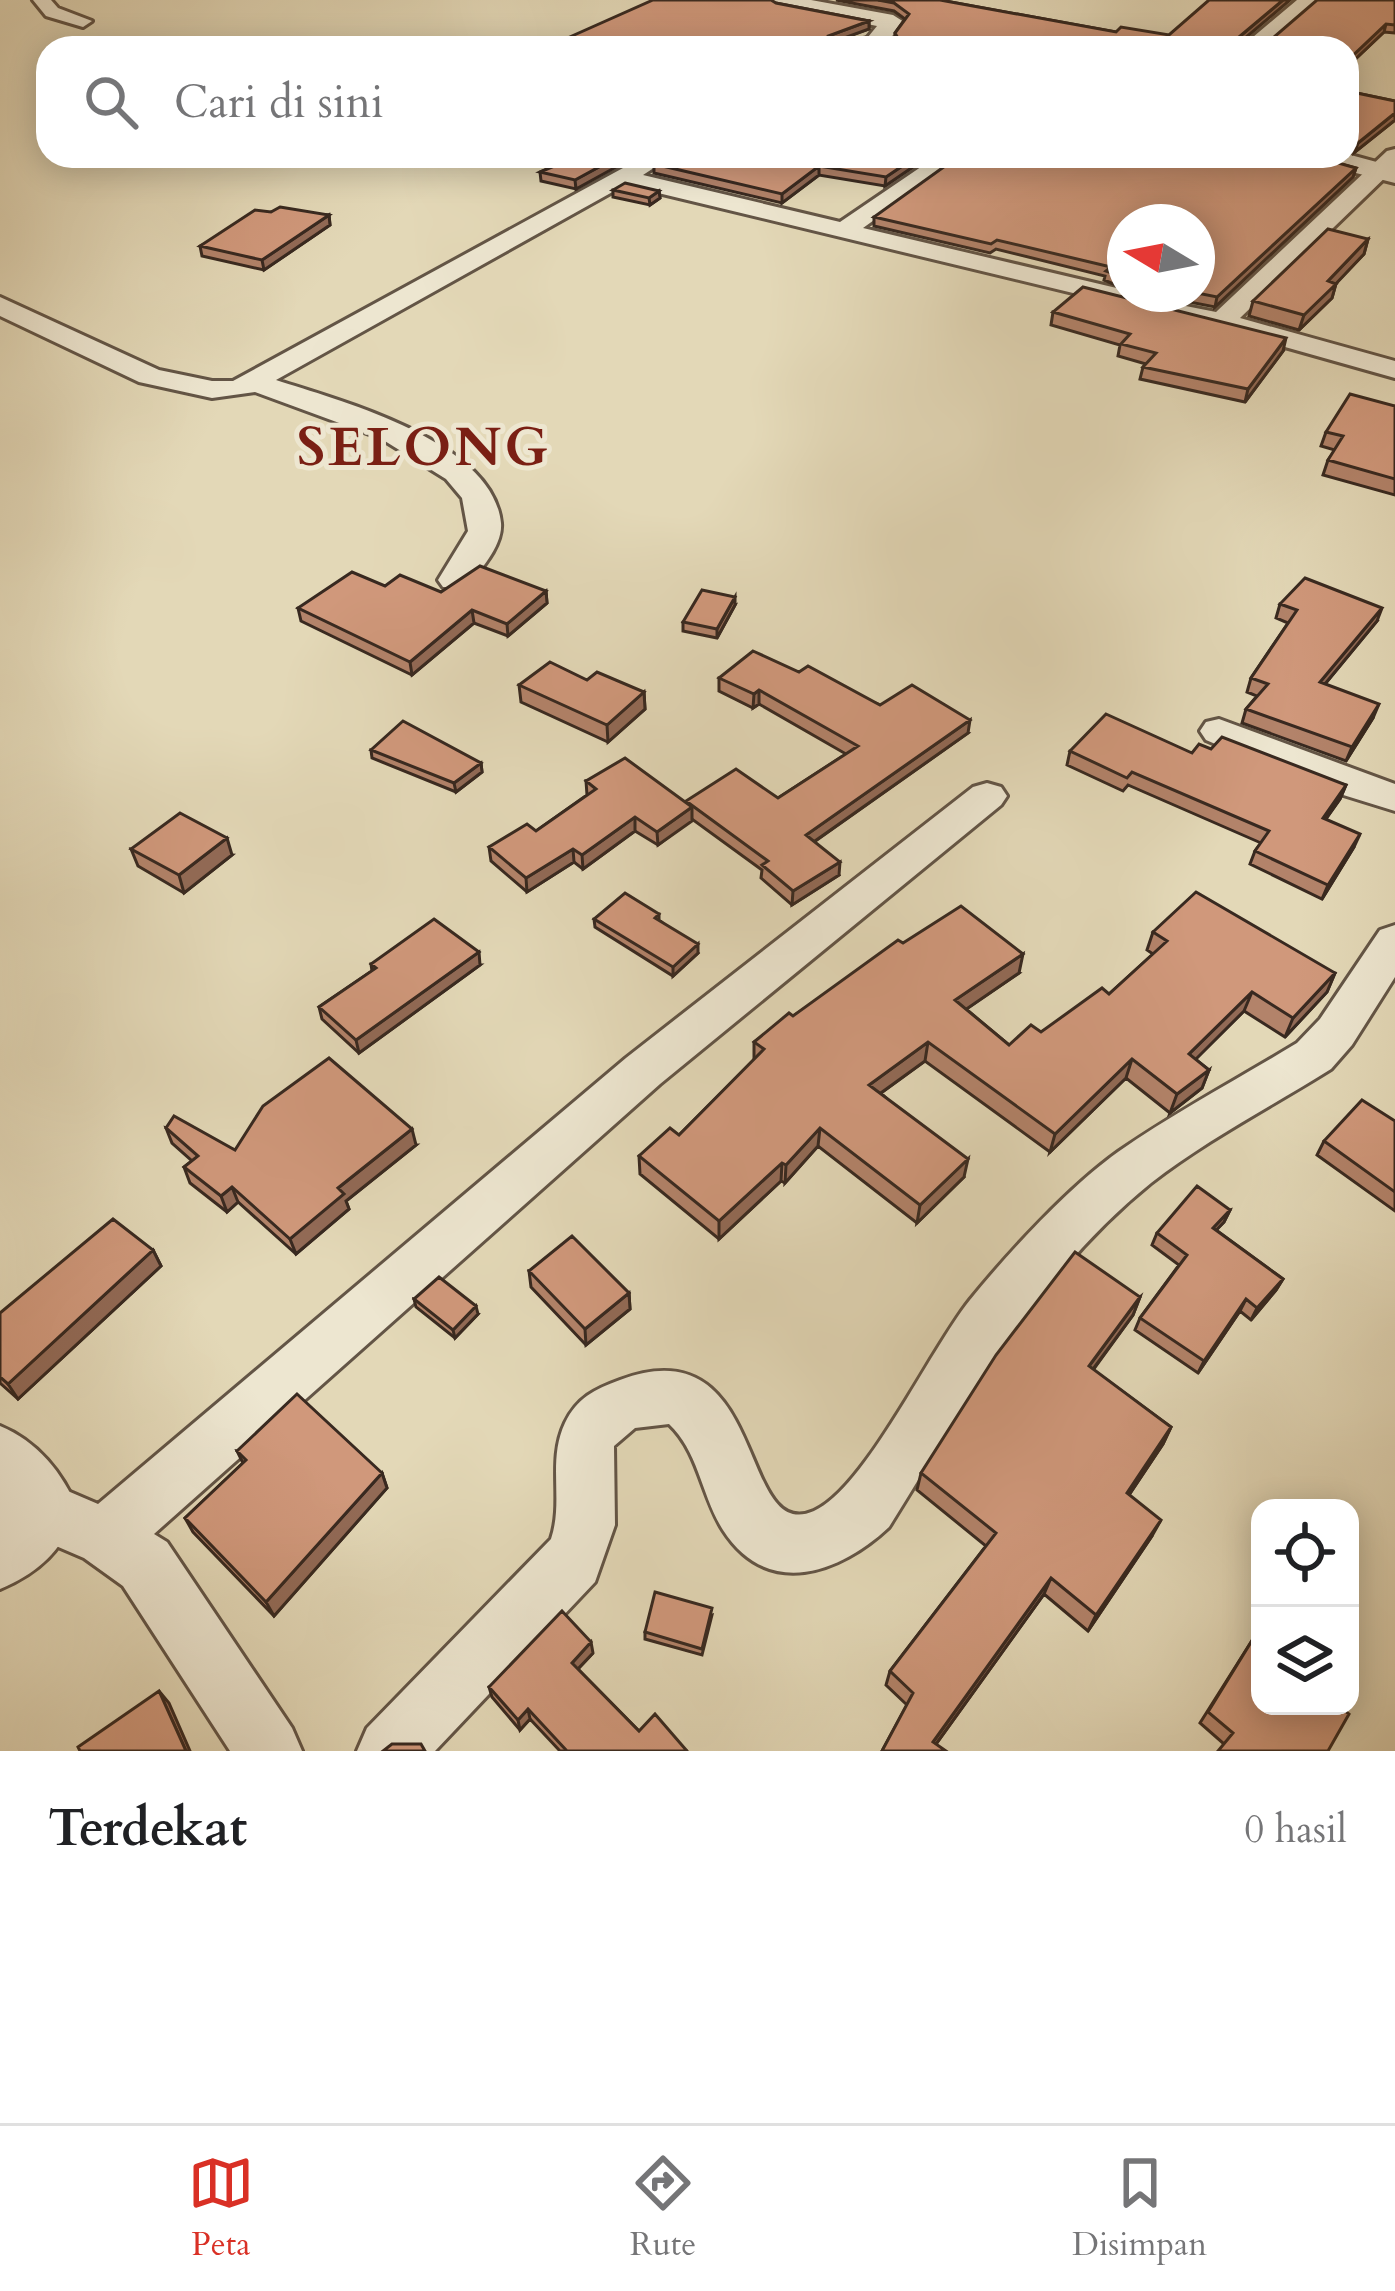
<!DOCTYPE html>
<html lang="id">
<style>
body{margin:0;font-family:Cardo,serif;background:#f2f2f2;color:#202124}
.controls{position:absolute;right:36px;bottom:36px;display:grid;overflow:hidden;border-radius:24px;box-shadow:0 6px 30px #0003}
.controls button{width:108px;height:108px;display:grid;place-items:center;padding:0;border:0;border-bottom:3px solid #e0e0e0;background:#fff;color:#202124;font:60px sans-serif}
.compass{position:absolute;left:1107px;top:204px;width:108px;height:108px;border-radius:50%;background:#fff;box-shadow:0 6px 30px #0003;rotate:280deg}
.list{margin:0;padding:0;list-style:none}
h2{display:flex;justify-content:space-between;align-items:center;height:156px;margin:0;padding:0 48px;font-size:51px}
h2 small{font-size:39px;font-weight:400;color:#757577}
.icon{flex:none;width:66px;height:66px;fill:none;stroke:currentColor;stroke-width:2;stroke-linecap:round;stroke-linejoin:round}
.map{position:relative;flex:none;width:1395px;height:1751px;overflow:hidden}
.search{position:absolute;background:#fff;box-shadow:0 6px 30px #0003;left:36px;right:36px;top:36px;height:132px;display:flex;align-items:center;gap:30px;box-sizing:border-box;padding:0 42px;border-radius:36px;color:#757577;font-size:45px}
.sheet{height:372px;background:#fff}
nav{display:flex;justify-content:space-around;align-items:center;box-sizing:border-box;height:168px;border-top:3px solid #e0e0e0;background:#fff;font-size:33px;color:#757577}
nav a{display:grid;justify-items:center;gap:6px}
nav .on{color:#d93025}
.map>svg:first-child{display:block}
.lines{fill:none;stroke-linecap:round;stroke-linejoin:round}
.minor-casing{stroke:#635546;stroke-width:6}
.tertiary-casing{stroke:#635546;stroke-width:6}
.minor{fill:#ede6d0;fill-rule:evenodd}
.tertiary{fill:#ede6d0;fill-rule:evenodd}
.wall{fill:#b3836a;stroke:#382920;stroke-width:3}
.shaded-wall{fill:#926a56;stroke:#382920;stroke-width:3}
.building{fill:#d0987b;stroke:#382920;stroke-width:3}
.labels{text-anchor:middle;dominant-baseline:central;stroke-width:10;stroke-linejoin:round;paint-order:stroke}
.far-district-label{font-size:54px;font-weight:bold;letter-spacing:3px;fill:#7a1f14;stroke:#ede6d0}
</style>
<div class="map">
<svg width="1395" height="1751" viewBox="0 0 1395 1751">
<rect width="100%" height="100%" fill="#e3d8b7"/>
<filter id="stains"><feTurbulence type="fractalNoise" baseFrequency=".00167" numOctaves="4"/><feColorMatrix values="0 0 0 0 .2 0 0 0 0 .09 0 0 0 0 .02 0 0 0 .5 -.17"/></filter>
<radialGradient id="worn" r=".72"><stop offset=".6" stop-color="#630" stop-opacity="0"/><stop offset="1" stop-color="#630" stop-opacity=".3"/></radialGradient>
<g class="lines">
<!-- minor casing -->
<g class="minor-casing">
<path id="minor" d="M 33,0 L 51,0 L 58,8 L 92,21 L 83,27 L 46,16 Z
M 1297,0 L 1317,0 L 1262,48 L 1240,48 Z
M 875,36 L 884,42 L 882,46 L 829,48 Z
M 1395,149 L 1395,168 L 1240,318 L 1395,361 L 1395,378 L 1214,327 L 625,185 L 276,380 C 341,401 493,441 501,523 C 503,546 480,570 467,587 L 443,587 L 438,580 L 468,531 L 462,498 L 446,479 L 380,438 L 255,392 L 212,398 L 139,382 L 0,316 L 0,297 L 159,370 L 212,381 L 233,381 L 645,156 L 672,156 L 643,175 L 840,222 L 937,156 L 963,156 L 863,228 L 1125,290 L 1125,294 L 1216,312 L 1387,151 Z
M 1219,719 L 1395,784 L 1395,811 L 1311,785 L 1206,740 L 1200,731 L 1206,722 Z
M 987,783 L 1001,787 L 1007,796 L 1001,805 L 660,1084 L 154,1534 L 167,1542 L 292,1728 L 302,1751 L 230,1751 L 123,1586 L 84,1558 L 21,1531 L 12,1510 L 21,1489 L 42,1480 L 98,1504 L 626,1058 L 973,787 Z
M 1395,925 L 1395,977 L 1352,1045 L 1331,1069 C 1272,1106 1206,1140 1151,1183 C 1037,1275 965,1405 889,1527 C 840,1573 768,1600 723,1530 C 701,1495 699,1452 669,1424 L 635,1428 L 614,1446 L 615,1525 L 595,1582 L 435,1751 L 357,1751 L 367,1728 L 551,1539 C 564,1500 547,1461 565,1423 C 577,1398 595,1389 620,1380 C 769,1324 737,1545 814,1511 C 865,1489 931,1348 970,1300 C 1009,1252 1068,1188 1118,1152 C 1175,1112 1238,1079 1297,1043 L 1320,1019 L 1380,930 Z"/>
</g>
<!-- tertiary casing -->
<g class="tertiary-casing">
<path id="tertiary" d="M 766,0 L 811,0 L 893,15 L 904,22 L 888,41 L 894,48 L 868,48 L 864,42 L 877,26 L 777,6 Z
M 1347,154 L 1395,167 L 1395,183 L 1313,162 L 1309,156 Z
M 0,1426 C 37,1441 63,1473 78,1510 C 62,1550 40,1572 0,1589 Z"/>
</g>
<!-- minor -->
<use href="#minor" class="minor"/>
<!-- tertiary -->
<use href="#tertiary" class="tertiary"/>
</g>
<!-- wall -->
<path class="wall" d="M 836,0 L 940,0 L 1116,32 L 1239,43 L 1267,43 L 1395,0 L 1395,33 L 1384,32 L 1347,67 L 545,48 L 776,3 L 869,21 L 869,29 L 828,43 L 896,44 L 895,33 L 905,19 L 894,11 Z
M 1347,91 L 1395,101 L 1395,120 L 1355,152 L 1347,152 Z
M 578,156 L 576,189 L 541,181 L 540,172 Z
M 667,156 L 929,156 L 885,186 L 819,175 L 782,203 L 654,173 L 654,164 Z
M 1314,157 L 1356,168 L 1353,177 L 1215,307 L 1148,294 L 1197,294 L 1125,222 L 1125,289 L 1104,280 L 1105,276 L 996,249 L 990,253 L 874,226 L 874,217 Z
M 613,190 L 659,191 L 660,198 L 650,205 L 613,197 Z
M 271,212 L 329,215 L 330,225 L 264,270 L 202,256 L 200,246 Z
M 1368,239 L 1364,254 L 1336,283 L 1332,298 L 1299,330 L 1249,316 L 1253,301 Z
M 1053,312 L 1283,351 L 1245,402 L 1140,379 L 1143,367 L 1146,364 L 1118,356 L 1120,345 L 1051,325 Z
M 1395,406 L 1395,495 L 1323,475 L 1328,460 L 1335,450 L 1321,446 L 1326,432 Z
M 385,586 L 441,592 L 546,591 L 547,603 L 508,636 L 474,623 L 412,675 L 301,621 L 298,608 Z
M 1280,604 L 1377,621 L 1325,684 L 1373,718 L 1346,761 L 1242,723 L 1246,709 L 1257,696 L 1247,692 L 1251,678 L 1288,623 L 1276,618 Z
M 735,605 L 717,638 L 683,631 L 683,622 Z
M 799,672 L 880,705 L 968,733 L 814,842 L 839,875 L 792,905 L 761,878 L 762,870 L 692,819 L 658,845 L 635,831 L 583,869 L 574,862 L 527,892 L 491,861 L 489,847 L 536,831 L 587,795 L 586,781 L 686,803 L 778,798 L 846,754 L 759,704 L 753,708 L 719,691 L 719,678 Z
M 587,680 L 644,692 L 645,709 L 608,742 L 521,702 L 519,685 Z
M 1211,749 L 1346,785 L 1340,799 L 1326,819 L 1354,847 L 1322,899 L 1250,864 L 1255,851 L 1261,843 L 1128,785 L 1123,791 L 1067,765 L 1070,751 L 1192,753 Z
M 371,750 L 481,763 L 482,772 L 456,792 L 372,758 Z
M 131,849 L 232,855 L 184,893 L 138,866 Z
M 659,914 L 659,920 L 698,953 L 673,976 L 595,927 L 594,919 Z
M 1153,932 L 1335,973 L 1327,992 L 1285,1037 L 1244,1011 L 1195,1059 L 1209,1070 L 1202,1088 L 1170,1113 L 1126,1078 L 1050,1152 L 925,1061 L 881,1093 L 964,1177 L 917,1223 L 818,1146 L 785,1183 L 781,1181 L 719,1239 L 640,1174 L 639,1156 L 679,1135 L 754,1060 L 754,1042 L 903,943 L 1019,973 L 966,1009 L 1009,1045 L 1041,1032 L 1109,994 L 1153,954 L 1147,950 Z
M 371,964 L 480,965 L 359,1053 L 322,1019 L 319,1007 L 372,971 Z
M 1395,1121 L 1395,1211 L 1317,1155 L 1324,1141 Z
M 166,1128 L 235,1150 L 416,1145 L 346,1201 L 349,1209 L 296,1254 L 238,1202 L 227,1212 L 190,1183 L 184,1167 L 192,1161 L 172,1143 Z
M 1230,1210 L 1224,1222 L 1216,1230 L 1283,1279 L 1276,1290 L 1251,1320 L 1240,1311 L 1198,1373 L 1135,1330 L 1140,1318 L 1179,1265 L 1152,1245 L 1157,1233 Z
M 153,1250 L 161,1266 L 18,1399 L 0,1383 L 0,1313 Z
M 529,1271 L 629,1293 L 630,1309 L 586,1345 L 531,1287 Z
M 1140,1297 L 1133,1315 L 1093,1370 L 1171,1427 L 1163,1444 L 1129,1495 L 1152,1536 L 1088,1631 L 1044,1594 L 936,1744 L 882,1751 L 907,1705 L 886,1685 L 890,1671 L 986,1546 L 917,1490 L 921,1473 Z
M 414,1299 L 478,1314 L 455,1338 L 416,1307 Z
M 237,1451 L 382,1473 L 387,1488 L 274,1616 L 193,1532 L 185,1518 L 243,1463 Z
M 712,1615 L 702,1655 L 645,1639 L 645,1632 Z
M 1253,1639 L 1328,1751 L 1224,1744 L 1200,1723 Z
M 593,1653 L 578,1669 L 639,1731 L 687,1751 L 560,1751 L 530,1719 L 520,1730 L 492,1697 L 489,1687 Z"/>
<!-- shaded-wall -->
<path class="shaded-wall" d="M 1283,0 L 1290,0 L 1237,45 L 1239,37 Z
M 869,21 L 869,29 L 828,44 L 827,48 L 828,36 Z
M 1386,24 L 1384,32 L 1347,67 L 1347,61 Z
M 1395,113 L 1395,120 L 1355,152 L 1358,143 Z
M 619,156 L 636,156 L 576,189 L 575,180 Z
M 917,156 L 929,156 L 885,186 L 886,177 Z
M 819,166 L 819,175 L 782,203 L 782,194 Z
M 1356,168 L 1353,177 L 1215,307 L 1217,297 Z
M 659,191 L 660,198 L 650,205 L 649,198 Z
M 329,215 L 330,225 L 264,270 L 262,260 Z
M 1368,239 L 1364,254 L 1331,289 L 1336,284 L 1332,298 L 1299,330 L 1304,315 L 1328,281 Z
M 1286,338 L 1283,351 L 1245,402 L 1248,389 Z
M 546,591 L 547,603 L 508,636 L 507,624 Z
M 735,597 L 735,605 L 717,638 L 717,629 Z
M 1382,608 L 1377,621 L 1315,696 L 1320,682 Z
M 472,610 L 474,623 L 412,675 L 410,662 Z
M 759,690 L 759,704 L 753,708 L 754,694 Z
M 644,692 L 645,709 L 608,742 L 607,725 Z
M 1379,704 L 1373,718 L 1346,761 L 1352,747 Z
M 970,720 L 968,733 L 805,848 L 806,835 Z
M 481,763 L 482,772 L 456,792 L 454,783 Z
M 1346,785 L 1340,799 L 1317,831 L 1323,818 Z
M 692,807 L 692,821 L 658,845 L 657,832 Z
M 635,817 L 635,831 L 583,869 L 582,855 Z
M 1360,834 L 1354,847 L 1322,899 L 1328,885 Z
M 227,838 L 232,855 L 184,893 L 179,875 Z
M 573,849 L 574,862 L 527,892 L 526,878 Z
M 840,862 L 839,875 L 792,905 L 793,891 Z
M 698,944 L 698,953 L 673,976 L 673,967 Z
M 479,952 L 480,965 L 359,1053 L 356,1040 Z
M 1023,954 L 1019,973 L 952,1019 L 955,1000 Z
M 1335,973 L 1327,992 L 1285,1037 L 1293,1018 Z
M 1252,992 L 1244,1011 L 1182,1073 L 1189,1054 Z
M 928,1042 L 925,1061 L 867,1103 L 869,1085 Z
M 1132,1059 L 1126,1078 L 1050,1152 L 1055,1134 Z
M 1209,1070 L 1202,1088 L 1170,1113 L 1177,1094 Z
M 820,1128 L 818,1146 L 785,1183 L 786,1165 Z
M 412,1129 L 416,1145 L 346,1201 L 349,1209 L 296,1254 L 290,1239 L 338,1188 Z
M 968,1159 L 964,1177 L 917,1223 L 920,1205 Z
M 782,1163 L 781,1181 L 719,1239 L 719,1221 Z
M 232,1187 L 238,1202 L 227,1212 L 221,1196 Z
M 1230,1210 L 1224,1222 L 1207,1240 L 1213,1228 Z
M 153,1250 L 161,1266 L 18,1399 L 8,1384 Z
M 1283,1279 L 1276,1290 L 1251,1320 L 1257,1308 Z
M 629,1293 L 630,1309 L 586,1345 L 585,1329 Z
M 1140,1297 L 1133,1315 L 1082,1384 L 1089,1366 Z
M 1246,1299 L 1240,1311 L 1198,1373 L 1204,1361 Z
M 476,1306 L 478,1314 L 455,1338 L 453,1330 Z
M 1171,1427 L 1163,1444 L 1119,1510 L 1127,1493 Z
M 382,1473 L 387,1488 L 274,1616 L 266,1602 Z
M 1161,1520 L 1152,1536 L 1088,1631 L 1096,1615 Z
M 1051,1578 L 1044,1594 L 931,1751 L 933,1742 Z
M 591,1642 L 593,1653 L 574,1673 L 572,1663 Z
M 159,1691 L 169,1703 L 190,1751 L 186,1751 Z
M 528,1709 L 530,1719 L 520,1730 L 518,1720 Z"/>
<!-- building -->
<path class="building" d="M 653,0 L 771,0 L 776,3 L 869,21 L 828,36 L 827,43 L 895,44 L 899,40 L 895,33 L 909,14 L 894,3 L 878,0 L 940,0 L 1116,32 L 1121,27 L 1169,35 L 1209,0 L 1283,0 L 1239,37 L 1239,43 L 1267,43 L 1317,0 L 1395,0 L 1395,25 L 1386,24 L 1347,61 L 1347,48 L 545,48 Z
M 1347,91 L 1395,101 L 1395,113 L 1358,143 L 1347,143 Z
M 578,156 L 619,156 L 575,180 L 540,172 Z
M 667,156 L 917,156 L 886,177 L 819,166 L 782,194 L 654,164 Z
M 959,156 L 1314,156 L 1356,168 L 1217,297 L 1197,293 L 1197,222 L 1125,222 L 1125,278 L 1106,271 L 1111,267 L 997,240 L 991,244 L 874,217 Z
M 625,183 L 659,191 L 649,198 L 613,190 Z
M 280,207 L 329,215 L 262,260 L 200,246 L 255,210 L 271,212 Z
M 1328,229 L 1368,239 L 1328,281 L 1336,284 L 1304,315 L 1253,301 Z
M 1083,287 L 1286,338 L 1248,389 L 1143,367 L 1156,353 L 1121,344 L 1130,334 L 1053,312 Z
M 1350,394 L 1395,406 L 1395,479 L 1328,460 L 1343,436 L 1326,432 Z
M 480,566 L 546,591 L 507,624 L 472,610 L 410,662 L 298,608 L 352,572 L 385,586 L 400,575 L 441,592 Z
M 1305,578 L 1382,608 L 1320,682 L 1379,704 L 1352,747 L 1246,709 L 1268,684 L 1251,678 L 1297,610 L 1280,604 Z
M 702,590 L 735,597 L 717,629 L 683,622 Z
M 753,651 L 799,672 L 808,666 L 880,705 L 912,685 L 970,720 L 806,835 L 840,862 L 793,891 L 762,865 L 768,861 L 686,801 L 736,769 L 778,798 L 858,746 L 759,690 L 754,694 L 719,678 Z
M 550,662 L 587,680 L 597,672 L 644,692 L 607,725 L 519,685 Z
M 1106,714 L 1192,753 L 1199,744 L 1211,749 L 1222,737 L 1346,785 L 1323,818 L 1360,834 L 1328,885 L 1255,851 L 1269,831 L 1132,772 L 1127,778 L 1070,751 Z
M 403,721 L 481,763 L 454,783 L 371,750 Z
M 625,758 L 692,807 L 657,832 L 635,817 L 582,855 L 573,849 L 526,878 L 489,847 L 527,824 L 536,831 L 596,789 L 586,781 Z
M 180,813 L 227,838 L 179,875 L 131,849 Z
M 1196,892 L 1335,973 L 1293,1018 L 1252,992 L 1189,1054 L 1209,1070 L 1177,1094 L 1132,1059 L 1055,1134 L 928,1042 L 869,1085 L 968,1159 L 920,1205 L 820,1128 L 786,1165 L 782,1163 L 719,1221 L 639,1156 L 670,1128 L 679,1135 L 764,1049 L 754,1042 L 789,1013 L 793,1016 L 898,940 L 903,943 L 961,906 L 1023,954 L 955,1000 L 1009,1045 L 1031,1025 L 1041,1032 L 1102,988 L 1109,994 L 1167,941 L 1153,932 Z
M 625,893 L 659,914 L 655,918 L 698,944 L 673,967 L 594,919 Z
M 434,919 L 479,952 L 356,1040 L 319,1007 L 376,968 L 371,964 Z
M 329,1058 L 412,1129 L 338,1188 L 344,1194 L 290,1239 L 232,1187 L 221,1196 L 184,1167 L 198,1156 L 166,1128 L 174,1116 L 235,1150 L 263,1106 Z
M 1362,1100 L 1395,1121 L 1395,1192 L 1324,1141 Z
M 1197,1186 L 1230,1210 L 1213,1228 L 1283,1279 L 1257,1308 L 1246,1299 L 1204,1361 L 1140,1318 L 1187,1255 L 1157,1233 Z
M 113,1219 L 153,1250 L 8,1384 L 0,1377 L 0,1313 Z
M 572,1236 L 629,1293 L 585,1329 L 529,1271 Z
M 1075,1252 L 1140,1297 L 1089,1366 L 1171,1427 L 1127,1493 L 1161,1520 L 1096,1615 L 1051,1578 L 933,1742 L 946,1751 L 882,1751 L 913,1693 L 890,1671 L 996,1533 L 921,1473 L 996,1355 Z
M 439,1277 L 476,1306 L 453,1330 L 414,1299 Z
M 297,1394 L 382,1473 L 266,1602 L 185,1518 L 246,1460 L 237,1451 Z
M 655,1592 L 712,1608 L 702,1649 L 645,1632 Z
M 562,1611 L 591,1642 L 572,1663 L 639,1731 L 655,1714 L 687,1751 L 567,1751 L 528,1709 L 518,1720 L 489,1687 Z
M 1253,1639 L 1260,1644 L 1260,1706 L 1339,1706 L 1349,1714 L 1328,1751 L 1218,1751 L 1233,1733 L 1208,1712 Z
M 159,1691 L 186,1751 L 80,1751 L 78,1747 Z
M 392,1744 L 421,1744 L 425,1751 L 383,1751 Z"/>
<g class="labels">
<!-- far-district labels -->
<g class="far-district-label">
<text x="424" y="448">SELONG</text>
</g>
</g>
<rect width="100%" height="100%" filter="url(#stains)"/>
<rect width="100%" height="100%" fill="url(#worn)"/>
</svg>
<div class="controls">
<button><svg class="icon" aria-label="locate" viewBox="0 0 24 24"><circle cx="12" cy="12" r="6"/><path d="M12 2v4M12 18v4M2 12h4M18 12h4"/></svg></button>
<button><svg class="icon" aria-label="layers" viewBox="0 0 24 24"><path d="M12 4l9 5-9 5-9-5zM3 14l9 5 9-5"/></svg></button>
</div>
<svg class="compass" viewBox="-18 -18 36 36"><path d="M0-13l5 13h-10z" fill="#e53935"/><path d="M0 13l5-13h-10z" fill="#757577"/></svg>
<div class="search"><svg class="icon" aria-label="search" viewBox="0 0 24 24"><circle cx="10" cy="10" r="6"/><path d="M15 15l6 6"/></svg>Cari di sini</div>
</div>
<section class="sheet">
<h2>Terdekat<small>0 hasil</small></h2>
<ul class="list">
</ul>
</section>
<nav>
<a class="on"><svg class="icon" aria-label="map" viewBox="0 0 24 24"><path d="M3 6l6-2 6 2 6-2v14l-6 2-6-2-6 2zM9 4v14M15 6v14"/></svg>Peta</a>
<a><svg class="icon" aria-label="directions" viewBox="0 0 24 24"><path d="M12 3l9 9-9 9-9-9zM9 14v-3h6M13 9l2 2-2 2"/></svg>Rute</a>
<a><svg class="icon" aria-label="saved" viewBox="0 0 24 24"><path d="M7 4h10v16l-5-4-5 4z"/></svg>Disimpan</a>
</nav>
